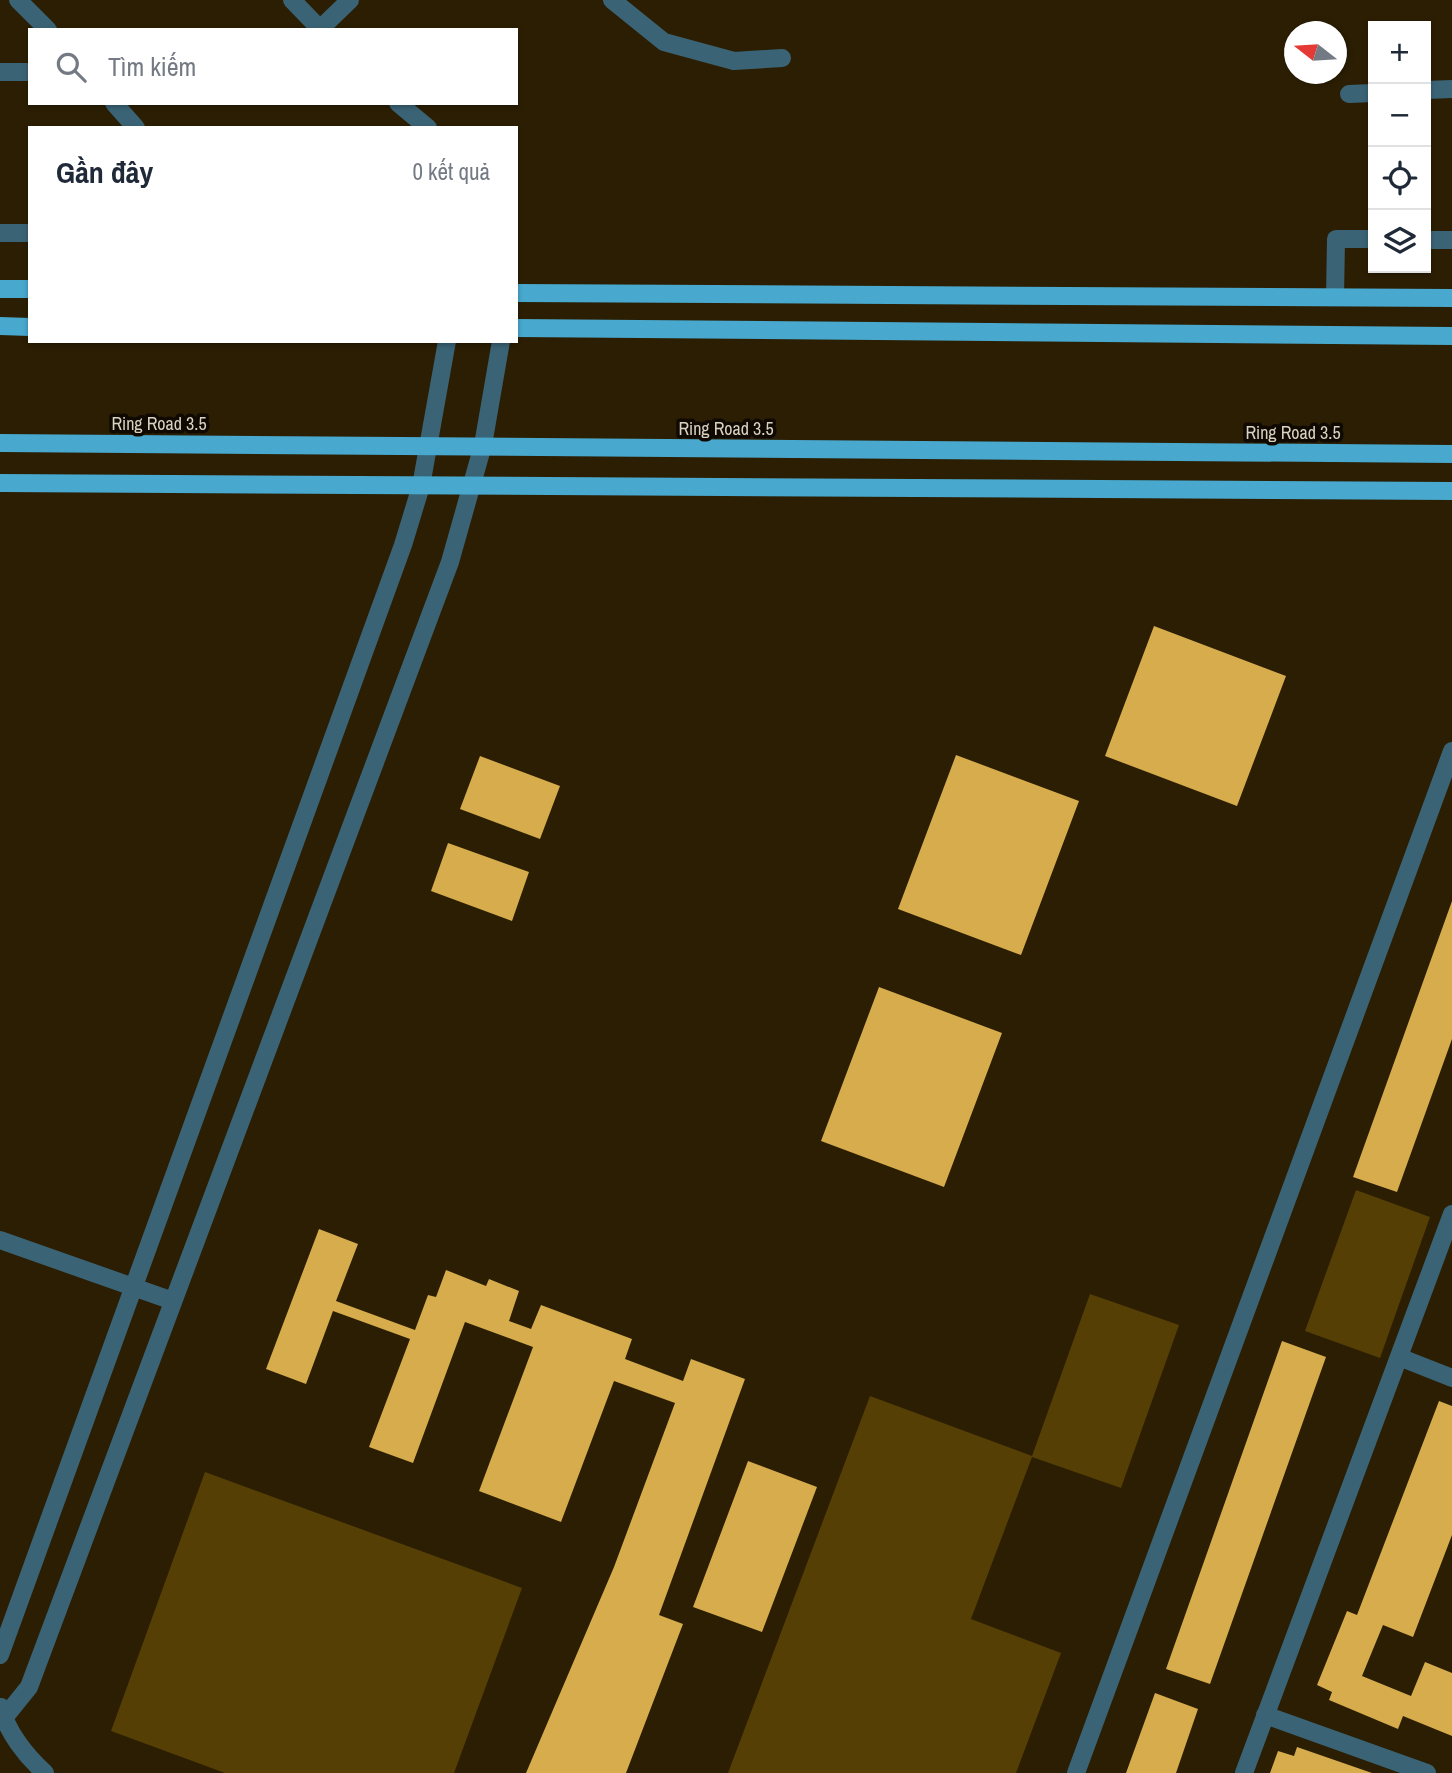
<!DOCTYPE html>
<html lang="vi">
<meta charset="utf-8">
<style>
body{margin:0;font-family:"Archivo Narrow",sans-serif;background:#f2f2f3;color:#1f2937}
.controls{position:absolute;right:21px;top:21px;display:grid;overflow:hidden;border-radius:0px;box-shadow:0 2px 5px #0004}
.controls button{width:63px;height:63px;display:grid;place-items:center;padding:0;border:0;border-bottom:2px solid #e0e1e3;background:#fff;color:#1f2937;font:35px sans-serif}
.compass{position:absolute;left:1284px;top:21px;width:63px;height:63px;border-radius:50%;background:#fff;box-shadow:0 2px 5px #0004;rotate:287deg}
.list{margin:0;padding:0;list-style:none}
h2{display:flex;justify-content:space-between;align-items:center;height:91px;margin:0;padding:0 28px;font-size:30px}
h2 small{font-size:23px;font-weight:400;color:#747a83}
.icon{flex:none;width:38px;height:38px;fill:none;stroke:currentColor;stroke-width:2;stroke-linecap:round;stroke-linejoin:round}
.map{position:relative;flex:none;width:1452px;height:1773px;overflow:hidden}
.search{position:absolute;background:#fff;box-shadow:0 2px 5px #0004;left:28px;top:28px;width:490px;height:77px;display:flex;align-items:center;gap:18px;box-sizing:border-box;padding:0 24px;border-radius:0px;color:#747a83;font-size:26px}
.panel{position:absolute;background:#fff;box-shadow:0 2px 5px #0004;left:28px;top:126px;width:490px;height:217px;border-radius:0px}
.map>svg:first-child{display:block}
.green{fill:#563f04}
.building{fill:#d6ac4c}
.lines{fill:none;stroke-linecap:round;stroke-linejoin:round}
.minor{stroke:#3a6476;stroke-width:18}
.major{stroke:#48a8cd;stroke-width:18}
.labels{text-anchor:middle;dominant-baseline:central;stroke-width:7;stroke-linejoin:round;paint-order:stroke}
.street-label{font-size:18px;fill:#d9d1c1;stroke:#0f0902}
</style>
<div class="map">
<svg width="1452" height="1773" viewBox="0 0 1452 1773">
<rect width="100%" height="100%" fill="#2b1e03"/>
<!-- green -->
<path class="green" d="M 1356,1190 L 1430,1217 L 1380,1358 L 1305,1331 Z
M 1090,1294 L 1179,1325 L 1121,1488 L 1032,1457 L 971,1619 L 1061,1653 L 1016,1773 L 728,1773 L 870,1396 L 1032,1456 Z
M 205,1472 L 522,1588 L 454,1773 L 225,1773 L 111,1731 Z"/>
<!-- building -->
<path class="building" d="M 1154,626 L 1286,676 L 1237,806 L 1105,756 Z
M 956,755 L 1079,801 L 1021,955 L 898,909 Z
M 480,756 L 560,786 L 540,839 L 460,809 Z
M 448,843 L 529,872 L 512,921 L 431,891 Z
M 1452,901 L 1452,1039 L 1397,1192 L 1353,1177 Z
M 879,987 L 1002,1033 L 944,1187 L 821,1141 Z
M 319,1229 L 358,1244 L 336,1301 L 415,1330 L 428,1295 L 436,1297 L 446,1270 L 486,1286 L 489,1279 L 519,1291 L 509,1321 L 531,1329 L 541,1305 L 632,1339 L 625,1359 L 683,1381 L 691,1359 L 745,1379 L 659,1615 L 683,1624 L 626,1773 L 526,1773 L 614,1567 L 675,1403 L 614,1381 L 561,1522 L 479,1491 L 533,1347 L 465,1322 L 413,1463 L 369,1447 L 410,1339 L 333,1311 L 306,1384 L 266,1369 Z
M 1282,1341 L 1326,1357 L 1210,1684 L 1166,1669 Z
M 1439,1401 L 1452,1406 L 1452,1535 L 1413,1637 L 1383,1625 L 1362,1676 L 1411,1696 L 1425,1662 L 1452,1673 L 1452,1736 L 1403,1716 L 1398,1729 L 1329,1700 L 1332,1692 L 1317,1685 L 1347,1611 L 1357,1615 Z
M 748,1461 L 817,1487 L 762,1632 L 693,1607 Z
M 1155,1693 L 1198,1709 L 1176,1773 L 1126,1773 Z
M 1297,1747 L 1372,1773 L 1270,1773 L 1278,1751 L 1294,1756 Z"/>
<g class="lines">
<!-- minor -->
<path class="minor" d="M 18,0 L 48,30
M 292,0 L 321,30
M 612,0 L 664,42 L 734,61 L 782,58
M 320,29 L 350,0
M 0,72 L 30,72
M 1426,90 L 1452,89
M 1349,94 L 1373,93
M 114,103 L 136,128
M 398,103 L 428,128
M 0,233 L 30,233
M 1426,240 L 1452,240
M 1335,297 L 1336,239 L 1373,239
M 0,1240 L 173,1301
M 1399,1357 L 1452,1378
M 0,1655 L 403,545 L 421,486 L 447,341
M 1,1707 C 7,1732 26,1756 45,1773
M 1265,1715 L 1427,1773
M 4,1718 L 29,1687 L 450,562 L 483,445 L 501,341
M 1076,1773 L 1452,751
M 1244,1773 L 1452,1214"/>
<!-- major -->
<path class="major" d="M 0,289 L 30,289
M 516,293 L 1452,298
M 0,326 L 30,327
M 516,328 L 1452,336
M 0,443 L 1452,454
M 0,483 L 1452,491"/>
</g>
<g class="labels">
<!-- street labels -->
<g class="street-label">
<text x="159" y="423">Ring Road 3.5</text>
<text x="726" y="428">Ring Road 3.5</text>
<text x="1293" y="432">Ring Road 3.5</text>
</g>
</g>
</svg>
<div class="controls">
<button>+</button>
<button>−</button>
<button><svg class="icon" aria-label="locate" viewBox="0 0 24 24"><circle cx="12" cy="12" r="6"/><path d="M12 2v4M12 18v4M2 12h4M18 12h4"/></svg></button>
<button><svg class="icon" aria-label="layers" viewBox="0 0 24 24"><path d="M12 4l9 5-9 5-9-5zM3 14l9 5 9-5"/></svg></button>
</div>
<svg class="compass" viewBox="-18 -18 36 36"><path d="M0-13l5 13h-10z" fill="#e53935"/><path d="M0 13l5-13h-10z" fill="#747a83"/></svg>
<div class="search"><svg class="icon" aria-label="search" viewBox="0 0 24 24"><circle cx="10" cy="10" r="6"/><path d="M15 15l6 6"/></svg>Tìm kiếm</div>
<section class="panel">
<h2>Gần đây<small>0 kết quả</small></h2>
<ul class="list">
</ul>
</section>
</div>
